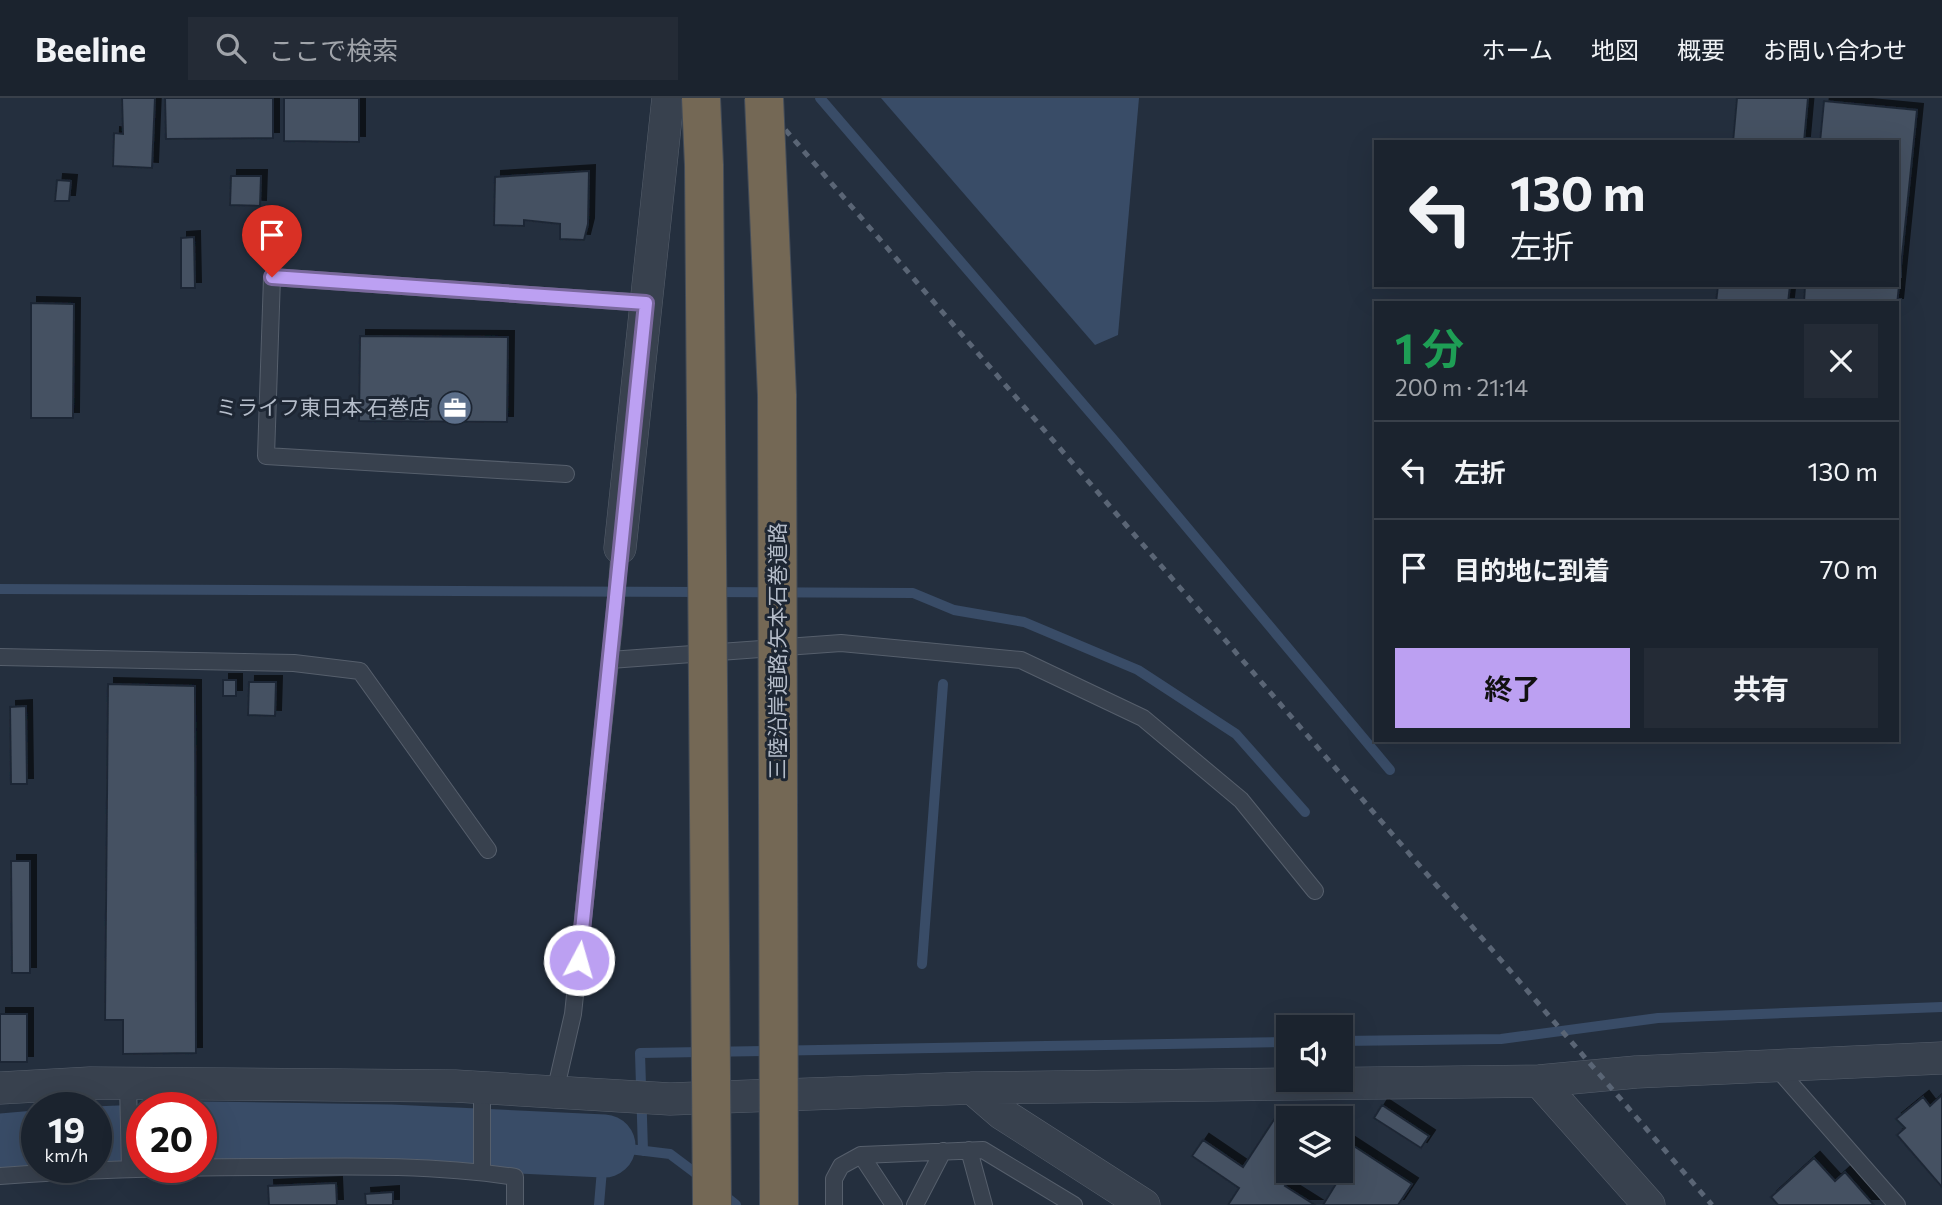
<!DOCTYPE html>
<html lang="ja">
<meta charset="utf-8">
<style>
body{margin:0;font-family:Commissioner,"Noto Sans JP",sans-serif;background:#242b36;color:#f1f3f6;height:100vh;display:flex;flex-direction:column;font-size:26px;white-space:nowrap}
*{box-sizing:border-box;margin:0}
p{font-size:23px;color:#a0a4aa}
.icon{flex:none;width:38px;height:38px;fill:none;stroke:currentColor;stroke-width:2;stroke-linecap:round;stroke-linejoin:round}
.map{position:relative;flex:1;overflow:hidden}
.drawer{position:absolute;left:1374px;top:203px;width:525px;height:441px;display:flex;flex-direction:column;background:#1b232e;border-radius:0px;box-shadow:0 7px 28px #0002,0 0 0 2px #39404a}
.drawer>*{flex:none}
.top-card{position:absolute;left:1374px;top:42px;width:525px;height:147px;border-radius:0px;box-shadow:0 7px 28px #0002,0 0 0 2px #39404a;background:#1b232e;color:#f1f3f6;overflow:hidden}
.tools{position:absolute;left:1276px;top:917px;display:grid;gap:14px}
.tools a{display:grid;place-items:center;width:77px;height:77px;border-radius:0px;background:#1b232e;box-shadow:0 7px 28px #0002,0 0 0 2px #39404a;font-size:35px}
.speed{position:absolute;left:21px;top:994px;display:flex;gap:14px;font-size:35px;font-weight:700;text-align:center}
.speed>*{display:grid;place-content:center;width:91px;height:91px;border-radius:50%;background:#1b232e;box-shadow:0 7px 28px #0002,0 0 0 2px #39404a;line-height:1}
.speed small{font-size:18px;font-weight:400}
.speed .limit{border:10px solid #d22;background:#fff;color:#111}
.pin{position:absolute;display:grid;place-items:center;width:60px;height:60px;color:#fff;margin:-72px -30px;border-radius:50% 50% 50% 0;rotate:-45deg;box-shadow:0 0 7px #0007}
.pin .icon{rotate:45deg}
.me{position:absolute;width:77px;margin:-38px;rotate:6deg;stroke-linejoin:round;filter:drop-shadow(0 0 5px #0008)}
.turn{display:flex;align-items:center;gap:24px;height:147px;padding:0 21px;font-size:32px}
.turn .icon{width:91px;height:91px;stroke-width:2.5}
.turn b{display:block;font-size:49px;line-height:60px}
.round{display:grid;place-items:center;flex:none;width:74px;height:74px;border-radius:0px;background:#242b36}
.summary{display:flex;align-items:center;justify-content:space-between;height:119px;padding:0 21px}
h1{font-size:42px;font-weight:700;line-height:52px;color:#1e9e55}
.action{display:flex;gap:14px;margin-top:auto;padding:14px 21px}
.action a{flex:1;height:80px;border-radius:0px;background:#bca0f2;color:#111;font-size:28px;font-weight:700;line-height:80px;text-align:center}
.action a+a{background:#242b36;color:#f1f3f6}
ul{padding:0;list-style:none}
li{display:flex;align-items:center;gap:21px;height:98px;padding:0 21px;border-top:2px solid #39404a}
li div{flex:1}
li b{display:block;font-size:26px}
li em{font-style:normal}
header{display:flex;align-items:center;gap:42px;box-sizing:border-box;height:98px;padding:0 35px;background:#1b232e;border-bottom:2px solid #39404a}
header strong{font-size:33px}
nav{display:flex;gap:38px;margin-inline-start:auto;font-size:24px}
.search{width:490px;height:63px;background:#242b36;display:flex;align-items:center;gap:18px;box-sizing:border-box;padding:0 24px;border-radius:0px;color:#a0a4aa;font-size:26px}
.map>svg:first-child{display:block}
.water{fill:#394c67}
.lines{fill:none;stroke-linecap:round;stroke-linejoin:round}
.stream{stroke:#394c67;stroke-width:10}
.river{stroke:#394c67;stroke-width:63}
.building{fill:#455162;stroke:#1f2835;stroke-width:2;filter:url(#shadow)}
.lane-casing{stroke:#565f6c;stroke-width:18}
.street-casing{stroke:#565f6c;stroke-width:33}
.lane{stroke:#38414e;stroke-width:16}
.street{stroke:#38414e;stroke-width:32}
.rail{stroke:#5a6575;stroke-width:5;stroke-dasharray:7 7;stroke-linecap:butt}
.highway-bridge-casing{stroke:#434c59;stroke-width:40;stroke-linecap:butt}
.highway-bridge{stroke:#746855;stroke-width:38}
.route-casing{stroke:#7a689d;stroke-width:18}
.route{stroke:#bca0f2;stroke-width:12}
.labels{text-anchor:middle;stroke-width:6;stroke-linejoin:round;paint-order:stroke}
.poi-label{font-size:21px;fill:#b4bcc9;stroke:#1d2633;text-anchor:end}
.street-label{font-size:21px;fill:#b4bcc9;stroke:#1d2633}
</style>
<header>
<strong>Beeline</strong>
<div class="search"><svg class="icon" aria-label="search" viewBox="0 0 24 24"><circle cx="10" cy="10" r="6"/><path d="M15 15l6 6"/></svg>ここで検索</div>
<nav><a>ホーム</a><a>地図</a><a>概要</a><a>お問い合わせ</a></nav>
</header>
<div class="map">
<svg width="1942" height="1107" viewBox="0 0 1942 1107">
<defs>
<filter id="shadow"><feDropShadow dx="6" dy="-6" stdDeviation="0" flood-color="#0009"/></filter>
</defs>
<rect width="100%" height="100%" fill="#242f3e"/>
<path class="water" d="M 881,0 L 1139,0 L 1118,237 L 1095,247 Z"/>
<g class="lines">
<path class="stream" d="M 820,0 L 1113,341 L 1390,672
M 0,491 L 913,495 L 954,512 L 1024,524 L 1138,572 L 1236,636 L 1305,714
M 922,866 L 943,586
M 1340,943 L 1501,941 L 1658,920 L 1942,909
M 643,1053 L 640,955 L 1288,944
M 720,1094 L 736,1107
M 599,1107 L 604,1048 L 670,1056 L 702,1080"/>
<path class="river" d="M 201,1035 L 390,1038 L 604,1048
M 96,1040 L 142,1038
M 0,1047 L 37,1044"/>
</g>
<path class="building" d="M 122,0 L 155,0 L 152,70 L 113,68 L 114,35 L 123,36 Z
M 165,0 L 273,0 L 273,40 L 166,41 Z
M 284,0 L 359,0 L 359,44 L 284,43 Z
M 1737,0 L 1808,0 L 1804,44 L 1733,44 Z
M 1824,3 L 1917,12 L 1897,207 L 1897,205 L 1804,205 L 1805,187 L 1897,187 L 1897,44 L 1820,44 Z
M 589,73 L 588,126 L 584,142 L 560,141 L 560,126 L 524,122 L 524,128 L 494,127 L 495,79 Z
M 231,78 L 261,78 L 260,108 L 230,107 Z
M 57,82 L 71,83 L 69,103 L 55,103 Z
M 194,139 L 195,190 L 181,190 L 181,140 Z
M 1718,187 L 1790,187 L 1788,205 L 1716,205 Z
M 31,205 L 74,206 L 73,320 L 31,320 Z
M 360,238 L 508,239 L 507,324 L 359,323 Z
M 223,582 L 236,582 L 236,598 L 223,598 Z
M 249,584 L 276,584 L 275,618 L 248,617 Z
M 108,586 L 195,588 L 196,955 L 123,956 L 123,922 L 105,922 Z
M 26,608 L 27,686 L 11,686 L 10,609 Z
M 11,763 L 30,763 L 30,875 L 12,875 Z
M 0,916 L 27,916 L 27,964 L 0,964 Z
M 1942,997 L 1942,1089 L 1897,1037 L 1905,1030 L 1896,1021 L 1923,999 L 1930,1008 Z
M 1382,1007 L 1429,1038 L 1421,1050 L 1374,1020 Z
M 1279,1014 L 1288,1020 L 1288,1073 L 1294,1073 L 1285,1088 L 1315,1107 L 1228,1107 L 1239,1090 L 1192,1058 L 1203,1042 L 1243,1069 Z
M 1340,1039 L 1412,1086 L 1398,1107 L 1323,1107 L 1342,1076 L 1337,1073 L 1340,1073 Z
M 1814,1060 L 1835,1083 L 1845,1074 L 1874,1107 L 1778,1107 L 1771,1099 Z
M 336,1085 L 337,1107 L 269,1107 L 268,1088 Z
M 393,1094 L 393,1107 L 366,1107 L 365,1096 Z"/>
<g class="lines">
<g class="lane-casing">
<path id="lane" d="M 566,376 L 266,358 L 272,179 L 646,205
M 0,559 L 294,565 L 360,573 L 488,752
M 610,562 L 841,545 L 1021,562 L 1143,620 L 1241,702 L 1315,793
M 1775,968 L 1897,1107
M 128,986 L 130,1070
M 555,994 L 573,916 L 614,525 L 620,450
M 969,1052 L 984,1107
M 861,1057 L 894,1107
M 482,1074 L 482,990
M 0,1078 C 94,1071 187,1069 281,1069 C 359,1068 438,1067 515,1079 L 515,1107
M 834,1107 L 834,1081 L 841,1068 L 861,1057 L 983,1052 L 1074,1107
M 915,1107 L 943,1053"/>
</g>
<g class="street-casing">
<path id="street" d="M 620,450 L 668,0
M 1539,983 L 1649,1107
M 0,990 L 90,985 L 455,988 L 670,1001 L 972,990 L 1539,983 L 1636,974 L 1942,960
M 972,990 L 1001,1015 L 1144,1107"/>
</g>
<use href="#lane" class="lane"/>
<use href="#street" class="street"/>
<path class="rail" d="M 758,0 L 1712,1107"/>
<g class="highway-bridge-casing">
<path id="highway-bridge" d="M 701,0 L 704,67 L 712,1107
M 764,0 L 777,297 L 779,1107"/>
</g>
<use href="#highway-bridge" class="highway-bridge"/>
</g>
<g class="lines">
<g class="route-casing">
<path id="route" d="M 272,179 L 646,205 L 579,862"/>
</g>
<use href="#route" class="route"/>
</g>
<defs>
<g id="office-disc" transform="scale(1.75)"><circle r="9.5" fill="#5c6f8a" stroke="#1d2633"/><path d="M-6-3h4V-5.5h4V-3h4V5H-6ZM-1-4.5V-3h2v-1.5ZM-6 0V1H6V0Z" fill="#fff"/></g>
</defs>
<g fill-rule="evenodd">
<use href="#office-disc" x="455" y="310"/>
</g>
<g class="labels">
<g class="poi-label">
<text x="430" y="317">ミライフ東日本 石巻店</text>
</g>
<g class="street-label">
<text transform="translate(778 553) rotate(-90)" y="7">三陸沿岸道路;矢本石巻道路</text>
</g>
</g>
</svg>
<div class="tools">
<a><svg class="icon" aria-label="sound" viewBox="0 0 24 24"><path d="M4 9h4l5-4v14l-5-4H4zM17 9q2 3 0 6"/></svg></a>
<a><svg class="icon" aria-label="layers" viewBox="0 0 24 24"><path d="M12 4l9 5-9 5-9-5zM3 14l9 5 9-5"/></svg></a>
</div>
<div class="speed"><div>19<small>km/h</small></div><div class="limit">20</div></div>
<div class="pin" style="left:272px;top:179px;background:#d93025"><svg class="icon" aria-label="arrive" viewBox="0 0 24 24"><path d="M6 21V4h12l-3 4 3 4H6"/></svg></div>
<svg class="me" style="left:579px;top:862px" viewBox="-20 -20 40 40"><circle r="17" fill="#bca0f2" stroke="#fff" stroke-width="3"/><path d="M0-11L8 9 0 5-8 9z" fill="#fff"/></svg>
<div class="top-card">
<div class="turn"><svg class="icon" aria-label="left" viewBox="0 0 24 24"><path d="M17 20v-9H6M10 6l-5 5 5 5"/></svg><div><b>130 m</b>左折</div></div>
</div>
<section class="drawer">
<div class="summary"><div><h1>1 分</h1><p>200 m · 21:14</p></div><a class="round"><svg class="icon" aria-label="close" viewBox="0 0 24 24"><path d="M6 6l12 12M18 6L6 18"/></svg></a></div>
<ul>
<li><svg class="icon" aria-label="left" viewBox="0 0 24 24"><path d="M17 20v-9H6M10 6l-5 5 5 5"/></svg><div><b>左折</b></div><em>130 m</em></li>
<li><svg class="icon" aria-label="arrive" viewBox="0 0 24 24"><path d="M6 21V4h12l-3 4 3 4H6"/></svg><div><b>目的地に到着</b></div><em>70 m</em></li>
</ul>
<div class="action"><a>終了</a><a>共有</a></div>
</section>
</div>
